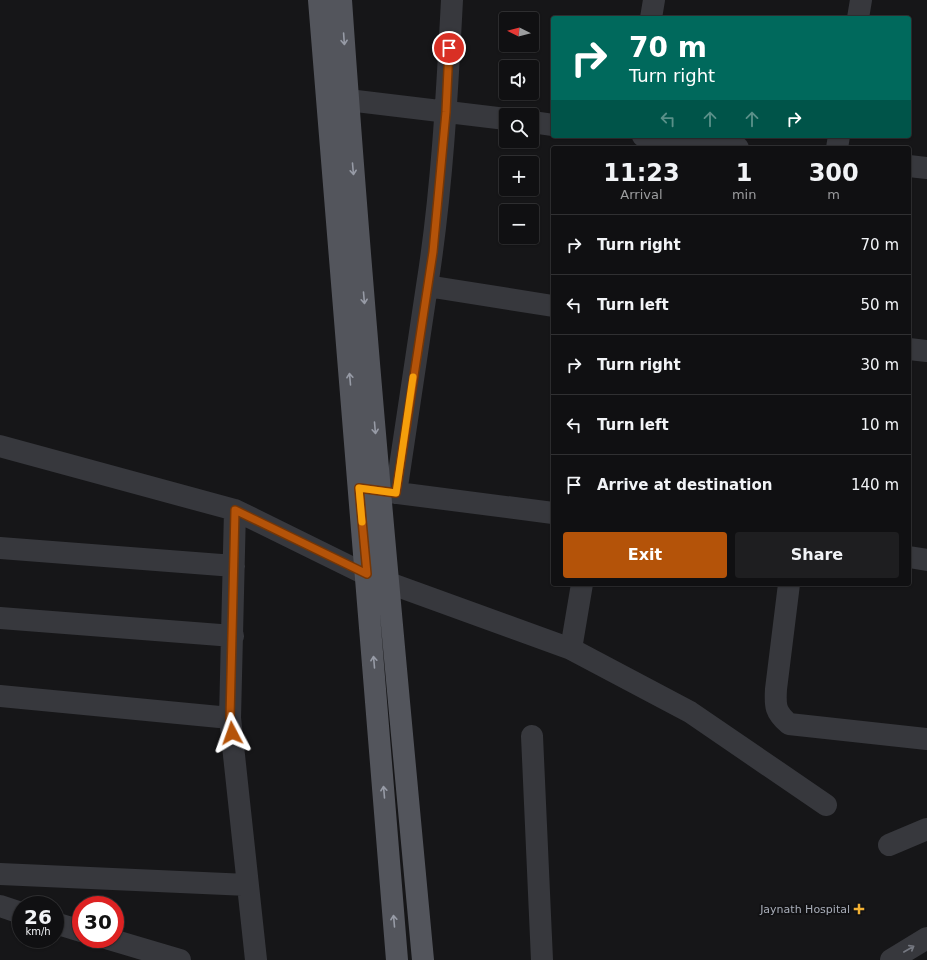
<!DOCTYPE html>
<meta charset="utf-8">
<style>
body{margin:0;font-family:"DejaVu Sans",sans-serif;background:#1e1e20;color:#f1f3f6;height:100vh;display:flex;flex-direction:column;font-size:15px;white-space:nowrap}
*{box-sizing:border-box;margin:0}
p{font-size:13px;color:#9c9d9f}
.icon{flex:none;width:22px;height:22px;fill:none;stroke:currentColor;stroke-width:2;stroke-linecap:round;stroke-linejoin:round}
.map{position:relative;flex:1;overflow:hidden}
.drawer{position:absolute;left:551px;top:146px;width:360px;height:440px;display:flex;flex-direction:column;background:#101012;border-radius:4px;box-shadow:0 1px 3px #0004,0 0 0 1px #303032}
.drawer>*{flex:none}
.top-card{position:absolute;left:551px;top:16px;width:360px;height:122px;border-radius:4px;box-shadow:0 1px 3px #0004,0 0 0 1px #303032;background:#00695c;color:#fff;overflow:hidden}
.needle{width:26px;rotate:276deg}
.fabs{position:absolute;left:499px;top:12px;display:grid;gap:8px}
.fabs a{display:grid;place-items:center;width:40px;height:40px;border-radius:4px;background:#101012;box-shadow:0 1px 3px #0004,0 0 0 1px #303032;font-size:20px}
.speed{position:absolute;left:12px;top:896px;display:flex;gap:8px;font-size:20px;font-weight:700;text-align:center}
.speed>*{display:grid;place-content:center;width:52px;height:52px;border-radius:50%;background:#101012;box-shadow:0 1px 3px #0004,0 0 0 1px #303032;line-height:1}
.speed small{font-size:10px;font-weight:400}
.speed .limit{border:6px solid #d22;background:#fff;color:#111}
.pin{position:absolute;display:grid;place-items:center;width:34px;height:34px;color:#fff;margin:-17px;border:2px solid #fff;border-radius:50%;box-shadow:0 1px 4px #0007}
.me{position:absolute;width:44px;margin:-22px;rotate:356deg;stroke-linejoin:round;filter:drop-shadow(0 0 3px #0008)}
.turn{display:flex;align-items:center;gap:14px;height:84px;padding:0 12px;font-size:18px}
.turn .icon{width:52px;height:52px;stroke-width:2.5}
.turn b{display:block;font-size:28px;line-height:34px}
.lanes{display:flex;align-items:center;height:38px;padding:0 12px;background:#0003;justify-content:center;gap:20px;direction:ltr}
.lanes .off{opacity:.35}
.eta{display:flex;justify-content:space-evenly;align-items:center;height:68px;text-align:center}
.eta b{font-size:24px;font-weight:700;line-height:28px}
.primary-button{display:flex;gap:8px;margin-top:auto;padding:8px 12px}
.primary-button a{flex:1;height:46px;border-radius:4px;background:#b45309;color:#fff;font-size:16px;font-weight:700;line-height:46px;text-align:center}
.primary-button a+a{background:#1e1e20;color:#f1f3f6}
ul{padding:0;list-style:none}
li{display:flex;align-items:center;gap:12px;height:60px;padding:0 12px;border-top:1px solid #303032}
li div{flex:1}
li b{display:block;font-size:15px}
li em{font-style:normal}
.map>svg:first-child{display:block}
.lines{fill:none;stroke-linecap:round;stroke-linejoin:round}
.minor{stroke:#37383d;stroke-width:22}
.major{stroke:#53555c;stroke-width:22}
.oneway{stroke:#979ba6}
.oneway2{stroke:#757881}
.route-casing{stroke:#753606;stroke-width:10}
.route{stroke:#b45309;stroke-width:7}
.slow{stroke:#f59e0b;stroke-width:7}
.poi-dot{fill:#f2b134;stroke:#111113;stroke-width:1.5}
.labels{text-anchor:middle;stroke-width:4;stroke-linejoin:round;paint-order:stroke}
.poi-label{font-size:11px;fill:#a8adb8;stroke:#111113;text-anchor:end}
</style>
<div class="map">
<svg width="927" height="960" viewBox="0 0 927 960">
<rect width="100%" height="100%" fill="#161618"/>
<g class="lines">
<path class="minor" d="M 651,18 L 654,0
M 858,18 L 861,0
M 348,100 L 506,119
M 532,122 L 553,125
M 643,136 L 738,148
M 837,148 L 839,136
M 909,166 L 927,168
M 427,286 C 442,191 447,95 452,0
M 909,349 L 927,351
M 0,446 L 235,510 L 367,575 L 571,649 L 690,712 L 826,805
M 382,491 L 553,513
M 396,493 L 427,286 L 553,306
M 235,510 L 230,718 L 256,960
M 0,548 L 234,566
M 909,557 L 927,560
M 789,584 L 776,689 C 775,706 775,712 789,724 L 927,739
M 0,618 L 233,636
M 571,649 L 582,584
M 0,696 L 230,718
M 532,736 L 542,960
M 889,845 L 927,829
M 0,874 L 248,885
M 0,906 L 21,913
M 55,923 L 81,931
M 109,939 L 180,960
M 891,960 L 927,938"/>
<path class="major" d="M 319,0 L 397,960
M 341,0 C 363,320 393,640 423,960"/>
</g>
<defs><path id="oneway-shaft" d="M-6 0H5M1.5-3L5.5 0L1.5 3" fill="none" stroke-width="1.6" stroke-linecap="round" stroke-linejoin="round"/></defs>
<g class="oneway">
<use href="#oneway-shaft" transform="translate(344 39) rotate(86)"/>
<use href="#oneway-shaft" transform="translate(353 169) rotate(85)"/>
<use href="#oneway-shaft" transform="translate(364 298) rotate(85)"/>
<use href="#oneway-shaft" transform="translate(350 379) rotate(-95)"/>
<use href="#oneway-shaft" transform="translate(375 428) rotate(85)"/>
<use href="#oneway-shaft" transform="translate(374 662) rotate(-95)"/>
<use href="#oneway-shaft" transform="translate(384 792) rotate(-95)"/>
<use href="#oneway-shaft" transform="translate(394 921) rotate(-95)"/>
</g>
<use class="oneway2" href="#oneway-shaft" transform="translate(909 949) rotate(-30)"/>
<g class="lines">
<g class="route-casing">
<path id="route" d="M 232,733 L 230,718 L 235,510 L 367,574 L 359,488 L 396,493 L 433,252 L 446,112 L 449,48"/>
</g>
<use href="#route" class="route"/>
<path class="slow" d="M 362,522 L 359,488 L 396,493 L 413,377"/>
</g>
<path class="poi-dot" d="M857 903h4v4h4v4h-4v4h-4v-4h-4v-4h4z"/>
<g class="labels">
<g class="poi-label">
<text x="850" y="913">Jaynath Hospital</text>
</g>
</g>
</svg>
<div class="fabs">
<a><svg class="needle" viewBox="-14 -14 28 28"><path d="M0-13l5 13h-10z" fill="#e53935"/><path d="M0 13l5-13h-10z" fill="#9c9d9f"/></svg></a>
<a><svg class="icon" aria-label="sound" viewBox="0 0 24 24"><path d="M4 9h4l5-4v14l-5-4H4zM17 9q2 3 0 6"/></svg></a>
<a><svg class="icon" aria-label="search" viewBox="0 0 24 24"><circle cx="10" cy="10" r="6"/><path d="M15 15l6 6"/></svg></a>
<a>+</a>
<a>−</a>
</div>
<div class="speed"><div>26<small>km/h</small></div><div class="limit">30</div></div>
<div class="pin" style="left:449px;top:48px;background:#d93025"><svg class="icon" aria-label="arrive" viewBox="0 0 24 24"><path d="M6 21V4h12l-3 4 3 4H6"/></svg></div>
<svg class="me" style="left:232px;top:733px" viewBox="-20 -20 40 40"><path d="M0-17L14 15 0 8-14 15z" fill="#b45309" stroke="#fff" stroke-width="4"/></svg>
<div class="top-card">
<div class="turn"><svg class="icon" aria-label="right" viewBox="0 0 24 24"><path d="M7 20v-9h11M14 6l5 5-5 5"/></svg><div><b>70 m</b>Turn right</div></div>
<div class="lanes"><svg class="icon off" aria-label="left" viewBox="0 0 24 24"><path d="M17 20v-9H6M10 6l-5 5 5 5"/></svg><svg class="icon off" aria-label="ahead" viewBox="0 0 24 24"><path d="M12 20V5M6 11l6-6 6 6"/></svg><svg class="icon off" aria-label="ahead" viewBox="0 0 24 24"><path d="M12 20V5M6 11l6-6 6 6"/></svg><svg class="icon" aria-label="right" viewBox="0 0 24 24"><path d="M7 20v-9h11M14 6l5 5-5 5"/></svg></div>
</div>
<section class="drawer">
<div class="eta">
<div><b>11:23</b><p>Arrival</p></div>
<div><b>1</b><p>min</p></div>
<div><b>300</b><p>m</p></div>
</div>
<ul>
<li><svg class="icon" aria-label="right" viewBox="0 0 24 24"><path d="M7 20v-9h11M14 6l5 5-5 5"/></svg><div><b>Turn right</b></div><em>70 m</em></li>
<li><svg class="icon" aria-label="left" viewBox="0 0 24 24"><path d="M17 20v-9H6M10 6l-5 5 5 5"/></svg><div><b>Turn left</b></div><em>50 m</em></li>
<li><svg class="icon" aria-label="right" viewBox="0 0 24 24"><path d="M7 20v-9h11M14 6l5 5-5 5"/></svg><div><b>Turn right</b></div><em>30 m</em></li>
<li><svg class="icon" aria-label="left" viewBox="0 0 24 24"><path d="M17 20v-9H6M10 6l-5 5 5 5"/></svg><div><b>Turn left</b></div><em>10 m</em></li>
<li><svg class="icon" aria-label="arrive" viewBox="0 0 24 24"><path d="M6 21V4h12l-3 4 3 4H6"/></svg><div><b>Arrive at destination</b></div><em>140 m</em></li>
</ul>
<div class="primary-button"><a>Exit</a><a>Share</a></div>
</section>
</div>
